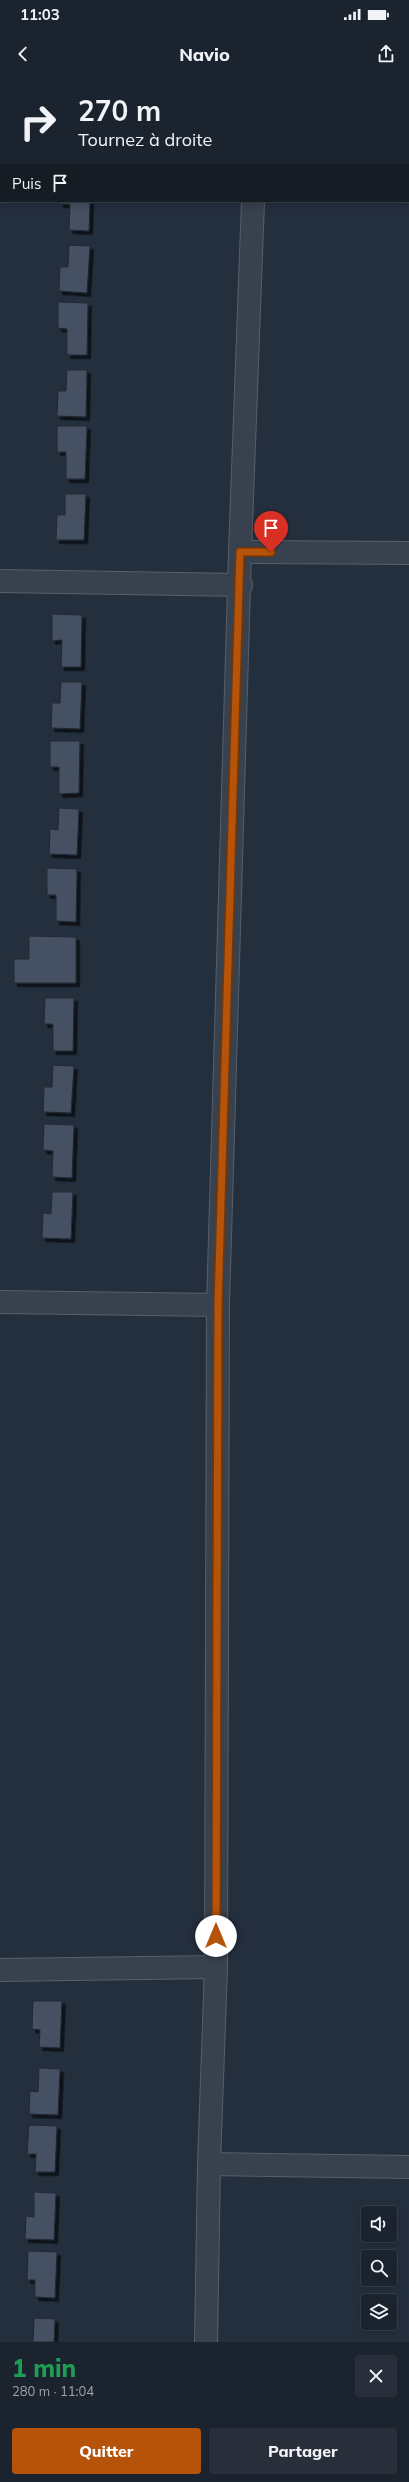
<!DOCTYPE html>
<html lang="fr">
<meta charset="utf-8">
<style>
body{margin:0;font-family:Mulish,sans-serif;background:#282f3a;color:#f1f3f6;height:100vh;display:flex;flex-direction:column;font-size:15px;white-space:nowrap}
*{box-sizing:border-box;margin:0}
p{font-size:13px;color:#a0a4aa}
.icon{flex:none;width:22px;height:22px;fill:none;stroke:currentColor;stroke-width:2;stroke-linecap:round;stroke-linejoin:round}
.map{position:relative;height:2262px;overflow:hidden}
.panel{display:flex;flex-direction:column;background:#1b232e;flex:1}
.panel>*{flex:none}
.hud{position:absolute;left:0px;top:0px;width:409px;height:122px;box-shadow:0 2px 10px #0003,0 0 0 1px #39404a;background:#1b232e;color:#f1f3f6;overflow:hidden}
.buttons{position:absolute;left:361px;top:2126px;display:grid;gap:8px}
.buttons a{display:grid;place-items:center;width:36px;height:36px;border-radius:4px;background:#1b232e;box-shadow:0 2px 10px #0003,0 0 0 1px #39404a;font-size:20px}
.pin{position:absolute;display:grid;place-items:center;width:34px;height:34px;color:#fff;margin:-41px -17px;border-radius:50% 50% 50% 0;rotate:-45deg;box-shadow:0 0 4px #0007}
.pin .icon{rotate:45deg}
.me{position:absolute;width:44px;margin:-22px;rotate:0deg;stroke-linejoin:round;filter:drop-shadow(0 0 3px #0008)}
.turn{display:flex;align-items:center;gap:14px;height:84px;padding:0 12px;font-size:18px}
.turn .icon{width:52px;height:52px;stroke-width:2.5}
.turn b{display:block;font-size:28px;line-height:34px}
.then{display:flex;align-items:center;height:38px;padding:0 12px;background:#0003;gap:8px;font-size:15px}
.round{display:grid;place-items:center;flex:none;width:42px;height:42px;border-radius:4px;background:#282f3a}
.overview{display:flex;align-items:center;justify-content:space-between;height:68px;padding:0 12px}
h1{font-size:24px;font-weight:800;line-height:30px;color:#1e9e55}
.action{display:flex;gap:8px;margin-top:auto;padding:8px 12px}
.action a{flex:1;height:46px;border-radius:4px;background:#b45309;color:#fff;font-size:16px;font-weight:800;line-height:46px;text-align:center}
.action a+a{background:#282f3a;color:#f1f3f6}
.status{display:flex;justify-content:space-between;align-items:center;height:28px;padding:0 20px;background:#1b232e;direction:ltr}
.status svg{height:11px;fill:currentColor}
header{display:flex;justify-content:space-between;align-items:center;height:52px;padding:0 12px;background:#1b232e;font-size:18px;font-weight:800}
.map>svg:first-child{display:block}
.building{fill:#455162;stroke:#1f2835;filter:url(#shadow)}
.lines{fill:none;stroke-linecap:round;stroke-linejoin:round}
.street-casing{stroke:#565f6c;stroke-width:24}
.street{stroke:#38414e;stroke-width:22}
.route-casing{stroke:#753606;stroke-width:10}
.route{stroke:#b45309;stroke-width:7}
</style>
<div class="status"><b>11:03</b><svg viewBox="0 0 49 12"><path d="M0 12V9h3v3zM5 12V6h3v6zM10 12V3h3v9zM15 12V0h3v12zM26 1h20v11H26zM47 4h2v5h-2z"/></svg></div>
<header><svg class="icon" aria-label="back" viewBox="0 0 24 24"><path d="M15 5l-7 7 7 7"/></svg>Navio<svg class="icon" aria-label="share" viewBox="0 0 24 24"><path d="M12 15V3M7 8l5-5 5 5M5 13v7h14v-7"/></svg></header>
<div class="map">
<svg width="409" height="2262" viewBox="0 0 409 2262">
<defs>
<filter id="shadow"><feDropShadow dx="3.5" dy="3.5" stdDeviation="0" flood-color="#0009"/></filter>
</defs>
<rect width="100%" height="100%" fill="#242f3e"/>
<path class="building" d="M 69,0 L 89,0 L 89,1 L 69,1 Z
M 60,121 L 90,121 L 89,151 L 69,150 L 70,124 L 60,124 Z
M 69,165 L 90,166 L 87,213 L 59,211 L 60,187 L 68,187 Z
M 58,222 L 88,223 L 87,275 L 67,275 L 67,249 L 58,248 Z
M 67,290 L 87,290 L 86,337 L 57,336 L 58,311 L 66,311 Z
M 57,346 L 87,346 L 85,399 L 66,399 L 66,372 L 57,372 Z
M 65,414 L 86,414 L 84,460 L 56,460 L 57,435 L 65,435 Z
M 52,534 L 82,535 L 81,587 L 61,587 L 62,560 L 52,561 Z
M 61,602 L 82,602 L 80,649 L 51,648 L 52,623 L 60,623 Z
M 50,661 L 80,661 L 79,713 L 59,714 L 59,687 L 50,687 Z
M 59,728 L 79,729 L 77,775 L 49,774 L 50,749 L 58,750 Z
M 47,788 L 77,789 L 76,842 L 56,841 L 56,815 L 47,815 Z
M 29,856 L 76,857 L 76,903 L 14,903 L 14,879 L 29,879 Z
M 45,918 L 74,918 L 73,971 L 53,971 L 53,944 L 44,944 Z
M 53,985 L 74,986 L 71,1033 L 43,1032 L 44,1007 L 52,1007 Z
M 44,1044 L 74,1045 L 72,1098 L 52,1097 L 53,1071 L 43,1070 Z
M 52,1112 L 73,1112 L 71,1159 L 42,1158 L 43,1133 L 51,1134 Z
M 33,1921 L 62,1921 L 60,1968 L 39,1967 L 40,1950 L 32,1949 Z
M 39,1988 L 60,1989 L 58,2035 L 29,2034 L 30,2011 L 38,2012 Z
M 29,2045 L 57,2046 L 55,2092 L 35,2092 L 36,2074 L 27,2074 Z
M 34,2112 L 56,2113 L 54,2160 L 25,2159 L 26,2136 L 34,2137 Z
M 28,2171 L 57,2172 L 55,2218 L 35,2217 L 35,2200 L 27,2200 Z
M 34,2238 L 55,2239 L 54,2262 L 33,2262 Z"/>
<g class="lines">
<g class="street-casing">
<path id="street" d="M 258,1 L 258,0
M 240,472 L 409,473
M 0,501 L 241,505
M 0,1222 L 218,1225
M 0,1890 L 216,1887
M 209,2084 L 409,2087
M 206,2262 L 209,2084 L 216,1887 L 218,1225 L 240,472 L 253,121"/>
</g>
<use href="#street" class="street"/>
</g>
<g class="lines">
<g class="route-casing">
<path id="route" d="M 216,1856 L 218,1225 L 240,472 L 271,472"/>
</g>
<use href="#route" class="route"/>
</g>
</svg>
<div class="buttons">
<a><svg class="icon" aria-label="sound" viewBox="0 0 24 24"><path d="M4 9h4l5-4v14l-5-4H4zM17 9q2 3 0 6"/></svg></a>
<a><svg class="icon" aria-label="search" viewBox="0 0 24 24"><circle cx="10" cy="10" r="6"/><path d="M15 15l6 6"/></svg></a>
<a><svg class="icon" aria-label="layers" viewBox="0 0 24 24"><path d="M12 4l9 5-9 5-9-5zM3 14l9 5 9-5"/></svg></a>
</div>
<div class="pin" style="left:271px;top:472px;background:#d93025"><svg class="icon" aria-label="arrive" viewBox="0 0 24 24"><path d="M6 21V4h12l-3 4 3 4H6"/></svg></div>
<svg class="me" style="left:216px;top:1856px" viewBox="-20 -20 40 40"><circle r="19" fill="#fff"/><path d="M0-13L10 11 0 6-10 11z" fill="#b45309"/></svg>
<div class="hud">
<div class="turn"><svg class="icon" aria-label="right" viewBox="0 0 24 24"><path d="M7 20v-9h11M14 6l5 5-5 5"/></svg><div><b>270 m</b>Tournez à droite</div></div>
<div class="then">Puis<svg class="icon" aria-label="arrive" viewBox="0 0 24 24"><path d="M6 21V4h12l-3 4 3 4H6"/></svg></div>
</div>
</div>
<section class="panel">
<div class="overview"><div><h1>1 min</h1><p>280 m · 11:04</p></div><a class="round"><svg class="icon" aria-label="close" viewBox="0 0 24 24"><path d="M6 6l12 12M18 6L6 18"/></svg></a></div>
<div class="action"><a>Quitter</a><a>Partager</a></div>
</section>
